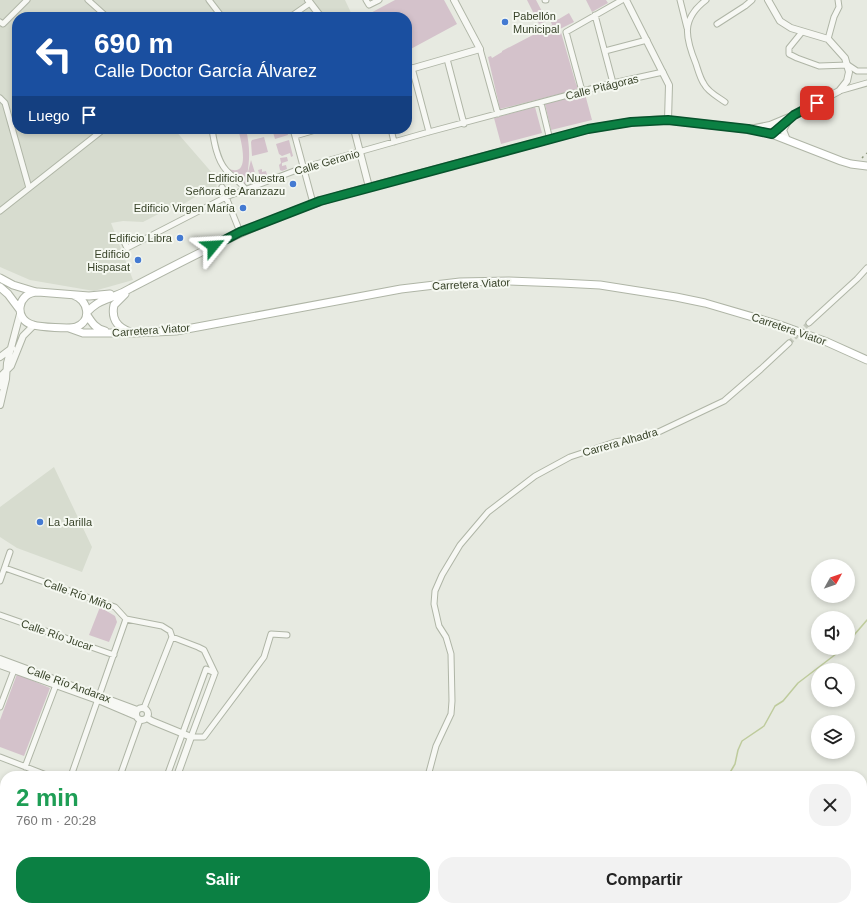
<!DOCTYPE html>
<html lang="es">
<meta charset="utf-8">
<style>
body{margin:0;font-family:Helvetica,sans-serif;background:#f2f2f2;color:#222;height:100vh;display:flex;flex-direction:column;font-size:15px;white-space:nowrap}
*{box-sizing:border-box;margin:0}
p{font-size:13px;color:#767676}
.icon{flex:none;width:22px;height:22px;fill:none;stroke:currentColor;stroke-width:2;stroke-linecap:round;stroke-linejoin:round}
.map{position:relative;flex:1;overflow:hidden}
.side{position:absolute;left:0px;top:771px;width:867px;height:140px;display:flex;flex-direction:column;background:#fff;border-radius:16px 16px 0 0;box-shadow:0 2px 6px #0003}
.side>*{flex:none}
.banner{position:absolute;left:12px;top:12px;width:400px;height:122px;border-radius:16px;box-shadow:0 2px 6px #0003;background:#1a4fa0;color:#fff;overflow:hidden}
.needle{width:26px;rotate:50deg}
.fabs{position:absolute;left:811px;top:559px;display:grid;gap:8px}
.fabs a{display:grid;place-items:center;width:44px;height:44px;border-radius:50%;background:#fff;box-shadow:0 2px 6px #0003;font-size:20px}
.pin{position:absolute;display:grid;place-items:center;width:34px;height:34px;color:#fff;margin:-17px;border-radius:8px;box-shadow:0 2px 6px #0006}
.me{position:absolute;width:44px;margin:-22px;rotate:63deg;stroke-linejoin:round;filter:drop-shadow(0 0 3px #0008)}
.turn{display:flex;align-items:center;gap:14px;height:84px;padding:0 16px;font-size:18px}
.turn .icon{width:52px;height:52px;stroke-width:2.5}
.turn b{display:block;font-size:28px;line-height:34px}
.then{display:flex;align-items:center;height:38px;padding:0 16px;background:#0003;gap:8px;font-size:15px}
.round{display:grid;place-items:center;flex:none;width:42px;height:42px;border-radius:16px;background:#f2f2f2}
.head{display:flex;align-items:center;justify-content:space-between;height:68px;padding:0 16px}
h1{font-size:24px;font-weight:800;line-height:30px;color:#1e9e55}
.action{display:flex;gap:8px;margin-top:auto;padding:8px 16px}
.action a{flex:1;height:46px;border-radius:16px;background:#0b8043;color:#fff;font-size:16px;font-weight:800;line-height:46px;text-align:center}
.action a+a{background:#f2f2f2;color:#222}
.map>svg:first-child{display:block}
.built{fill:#d7dccf}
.green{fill:#d4c2cb}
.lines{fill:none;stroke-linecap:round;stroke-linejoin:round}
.stream{stroke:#becb9c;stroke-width:1.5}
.minor-tunnel{stroke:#c4c9bc;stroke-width:5;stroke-dasharray:5 2.5;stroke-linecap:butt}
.minor-casing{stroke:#afb5a6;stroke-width:7}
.tertiary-casing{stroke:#afb5a6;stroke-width:8}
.secondary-casing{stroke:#afb5a6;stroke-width:9}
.minor{stroke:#f7f8f4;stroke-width:5}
.tertiary{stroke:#f7f8f4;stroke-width:6}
.secondary{stroke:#fff;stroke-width:7}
.rail{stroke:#8a947a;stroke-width:1.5;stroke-dasharray:2 4;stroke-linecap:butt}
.route-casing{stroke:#07532c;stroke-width:10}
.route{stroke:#0b8043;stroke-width:7}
.poi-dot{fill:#447ad2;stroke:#f5f8f1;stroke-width:1.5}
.labels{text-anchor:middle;stroke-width:4;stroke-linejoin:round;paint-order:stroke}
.poi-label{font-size:11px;fill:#384329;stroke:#f5f8f1;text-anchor:end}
.street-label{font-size:11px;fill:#384329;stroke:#f5f8f1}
</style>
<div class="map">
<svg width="867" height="911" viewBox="0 0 867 911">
<rect width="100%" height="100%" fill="#e7eae1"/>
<path class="built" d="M 0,0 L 345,0 L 353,17 L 17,17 L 17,129 L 174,129 L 220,182 L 216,183 L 217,188 L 202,193 L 180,206 L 173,208 L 172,207 L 143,222 L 123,221 L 111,223 L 133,280 L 94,291 L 30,280 L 0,267 Z
M 54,467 L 92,547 L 82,572 L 17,548 L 0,537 L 0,507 Z"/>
<path class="green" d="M 395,0 L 444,0 L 457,24 L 407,51 L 407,17 L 363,17 Z
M 527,0 L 536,0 L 547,21 L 539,24 Z
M 586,0 L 606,0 L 608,3 L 592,12 Z
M 569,13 L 574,22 L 560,29 L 576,84 L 579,89 L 500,109 L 488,57 L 491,56 L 492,58 L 502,52 L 502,51 L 552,25 L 551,22 L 559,19 Z
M 585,94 L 592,120 L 551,130 L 545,104 Z
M 535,107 L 542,133 L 501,144 L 494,118 Z
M 238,129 L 246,129 C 250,147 250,158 247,176 L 251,160 L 256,176 L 247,180 L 245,184 L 227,168 C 252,180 241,140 238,129 Z
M 272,129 L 286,129 L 288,135 L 275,139 Z
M 264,137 L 268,152 L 252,156 L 251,142 L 252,140 Z
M 289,140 L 293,156 L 291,157 L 290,153 L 282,156 L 279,154 L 276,144 Z
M 287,157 L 288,161 L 282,163 L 282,166 L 286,165 L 287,169 L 282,171 L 280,170 L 279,165 L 281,163 L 280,158 Z
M 262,169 L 262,172 L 266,171 L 267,175 L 266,178 L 261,180 L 258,170 Z
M 100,607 L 115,616 L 117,622 L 109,642 L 89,635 Z
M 17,674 L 50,688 L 24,756 L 0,747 L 0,720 Z
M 0,799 L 0,802 L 5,804 L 5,824 L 0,812 Z
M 91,906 L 130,906 L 128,911 L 89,911 Z"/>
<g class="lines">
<path class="stream" d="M 848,642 L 867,620
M 728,776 L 735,764 L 738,750 L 742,741 L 764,726 L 775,706 L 783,701 L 798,683 L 836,654 L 842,648
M 638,911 L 642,906"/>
<path class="minor-tunnel" d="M 789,343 L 809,323"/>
<g class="minor-casing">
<path id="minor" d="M 88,0 L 107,17
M 209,0 L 222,17
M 366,0 L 369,5 L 379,0
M 545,0 L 546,0
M 680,0 L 687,28
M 706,0 C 681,19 685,37 696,64 C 698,70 700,78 704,84 C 708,92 718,97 725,102
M 595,15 L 613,83
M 290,17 L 310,3
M 0,22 L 3,24 L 27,0
M 717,24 L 745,6 L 752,0
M 802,32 L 789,48 L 789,54 L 797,58 L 819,66 L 848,65 L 857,71 L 867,71
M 828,39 L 834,17 L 839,7 L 838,0
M 480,49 L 498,114
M 605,51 L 647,40
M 447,59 L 464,124
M 412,68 L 429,132
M 582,91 L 566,32 L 622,0
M 839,91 L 867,83
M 0,98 L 5,103 L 29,188
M 541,103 L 550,140
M 212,129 C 214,142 217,160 226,170 C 232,177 241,182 246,190
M 293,129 L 313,203
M 391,129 L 394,142
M 295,136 L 319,129
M 222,187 L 240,232
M 0,211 L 104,129
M 125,244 L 127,248 L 226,197 L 302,168 L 429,132 L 613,83 L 663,72
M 809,323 L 857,279 L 867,268
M 5,568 L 115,607 L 126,619 L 162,626 L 170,631 L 172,637 L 144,708
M 0,581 L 10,552
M 0,615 L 114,655
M 172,637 L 198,647 L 204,650 L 215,673
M 215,673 L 191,737 L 204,737 L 264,657 L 271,634 L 287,635
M 0,707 L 14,670
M 0,757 L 49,776
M 25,767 L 56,685
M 71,776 L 126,619
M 120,776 L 140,720
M 167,776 L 206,669 L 215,673
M 428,776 L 436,746 L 451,714 L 452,701 L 451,654 L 446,637 L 439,626 L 434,604 L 435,591 L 442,575 L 460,545 L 488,512 L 535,476 L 570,457 L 615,442 L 650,436 L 724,401 L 761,369 L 789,343
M 0,818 L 5,831
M 0,873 L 5,870
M 0,909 L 5,906
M 373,911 L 374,906"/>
</g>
<g class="tertiary-casing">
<path id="tertiary" d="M 308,0 L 321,17
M 626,0 L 669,85 L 668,120
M 407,70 L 480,49 L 454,0
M 354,129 L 369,187
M 750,129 L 770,125 L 794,115 L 839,91 L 847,81 L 849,72 L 845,58 L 828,39 L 791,28 L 780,21 L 768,0
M 772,135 L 788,120
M 787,140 L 783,130 L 788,121
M 0,357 L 12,348
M 0,386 L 2,375 L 11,366 L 23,336 L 34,325
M 0,405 L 6,379 L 7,363 L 20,314
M 0,659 L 137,710
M 0,665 L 103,702 L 136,716
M136 714a6 6 0 1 1 12 0a6 6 0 1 1-12 0Z
M 147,718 L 152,721 L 191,737 L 177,776
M 132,911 L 132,906"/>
</g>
<g class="secondary-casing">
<path id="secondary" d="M 0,278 L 13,285 L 36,292
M 0,287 L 8,294 L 20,310
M 125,294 L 114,305 C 111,319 117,327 130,332
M 73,295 C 88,299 93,321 76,327 C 70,329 40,327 33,325 C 13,320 17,292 38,292 L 89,296 L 110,294
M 87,312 C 98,301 101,302 114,296 C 120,294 126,291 131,288 C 200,252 269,216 344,194 L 588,129 L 631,122 L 658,120 L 668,120 L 748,129 L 769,133 L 841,161 L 851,164 L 867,166
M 87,315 C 92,323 96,329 105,331
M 69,328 L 83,333 L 134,333 L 176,331 L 401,289 L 460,282 L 509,281 L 561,283 L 600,285 L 676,297 L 705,303 L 780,325 L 827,342 L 867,360"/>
</g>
<use href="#minor" class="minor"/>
<use href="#tertiary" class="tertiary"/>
<use href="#secondary" class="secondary"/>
<path class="rail" d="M 862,158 L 867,153"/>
</g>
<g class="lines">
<g class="route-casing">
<path id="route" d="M 213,246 L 240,232 L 320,201 L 588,129 L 631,122 L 668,120 L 748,129 L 772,134 L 794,115 L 817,103"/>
</g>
<use href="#route" class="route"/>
</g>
<g class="poi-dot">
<circle cx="505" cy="22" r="4"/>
<circle cx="293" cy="184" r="4"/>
<circle cx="243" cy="208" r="4"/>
<circle cx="180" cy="238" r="4"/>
<circle cx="138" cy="260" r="4"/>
<circle cx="40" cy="522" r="4"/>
</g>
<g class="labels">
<g class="poi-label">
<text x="513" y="20" text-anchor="start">Pabellón<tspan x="513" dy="13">Municipal</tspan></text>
<text x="285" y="182">Edificio Nuestra<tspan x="285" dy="13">Señora de Aranzazu</tspan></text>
<text x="235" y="212">Edificio Virgen María</text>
<text x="172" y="242">Edificio Libra</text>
<text x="130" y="258">Edificio<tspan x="130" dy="13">Hispasat</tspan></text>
<text x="48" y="526" text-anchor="start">La Jarilla</text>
</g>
<g class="street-label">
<text transform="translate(602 87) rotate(-14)" y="4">Calle Pitágoras</text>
<text transform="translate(327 162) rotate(-16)" y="4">Calle Geranio</text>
<text transform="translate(471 284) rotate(-3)" y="4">Carretera Viator</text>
<text transform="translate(789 329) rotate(19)" y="4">Carretera Viator</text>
<text transform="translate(151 330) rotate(-4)" y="4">Carretera Viator</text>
<text transform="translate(620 442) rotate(-16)" y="4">Carrera Alhadra</text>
<text transform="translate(78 594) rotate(20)" y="4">Calle Río Miño</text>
<text transform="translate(57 635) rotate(19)" y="4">Calle Río Jucar</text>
<text transform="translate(69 684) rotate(20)" y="4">Calle Río Andarax</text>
</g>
</g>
</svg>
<div class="fabs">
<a><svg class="needle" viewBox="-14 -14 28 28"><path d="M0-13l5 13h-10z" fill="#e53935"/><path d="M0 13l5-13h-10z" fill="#767676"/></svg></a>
<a><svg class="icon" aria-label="sound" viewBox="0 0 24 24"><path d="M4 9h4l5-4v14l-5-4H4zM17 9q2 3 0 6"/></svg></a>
<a><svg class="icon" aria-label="search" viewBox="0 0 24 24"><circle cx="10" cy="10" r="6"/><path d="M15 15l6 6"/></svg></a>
<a><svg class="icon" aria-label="layers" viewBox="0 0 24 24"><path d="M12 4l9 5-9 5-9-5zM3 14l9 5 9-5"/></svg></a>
</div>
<div class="pin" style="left:817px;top:103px;background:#d93025"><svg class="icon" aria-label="arrive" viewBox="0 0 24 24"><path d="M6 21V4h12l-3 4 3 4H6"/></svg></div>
<svg class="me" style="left:213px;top:246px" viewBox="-20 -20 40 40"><path d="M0-17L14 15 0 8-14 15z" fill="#0b8043" stroke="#fff" stroke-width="4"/></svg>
<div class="banner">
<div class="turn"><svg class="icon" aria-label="left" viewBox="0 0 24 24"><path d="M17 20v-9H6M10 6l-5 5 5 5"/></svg><div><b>690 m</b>Calle Doctor García Álvarez</div></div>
<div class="then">Luego<svg class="icon" aria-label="arrive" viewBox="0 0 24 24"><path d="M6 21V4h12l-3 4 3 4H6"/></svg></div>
</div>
<section class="side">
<div class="head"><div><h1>2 min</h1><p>760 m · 20:28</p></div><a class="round"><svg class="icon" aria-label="close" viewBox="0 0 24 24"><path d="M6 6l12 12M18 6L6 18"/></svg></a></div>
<div class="action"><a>Salir</a><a>Compartir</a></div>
</section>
</div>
